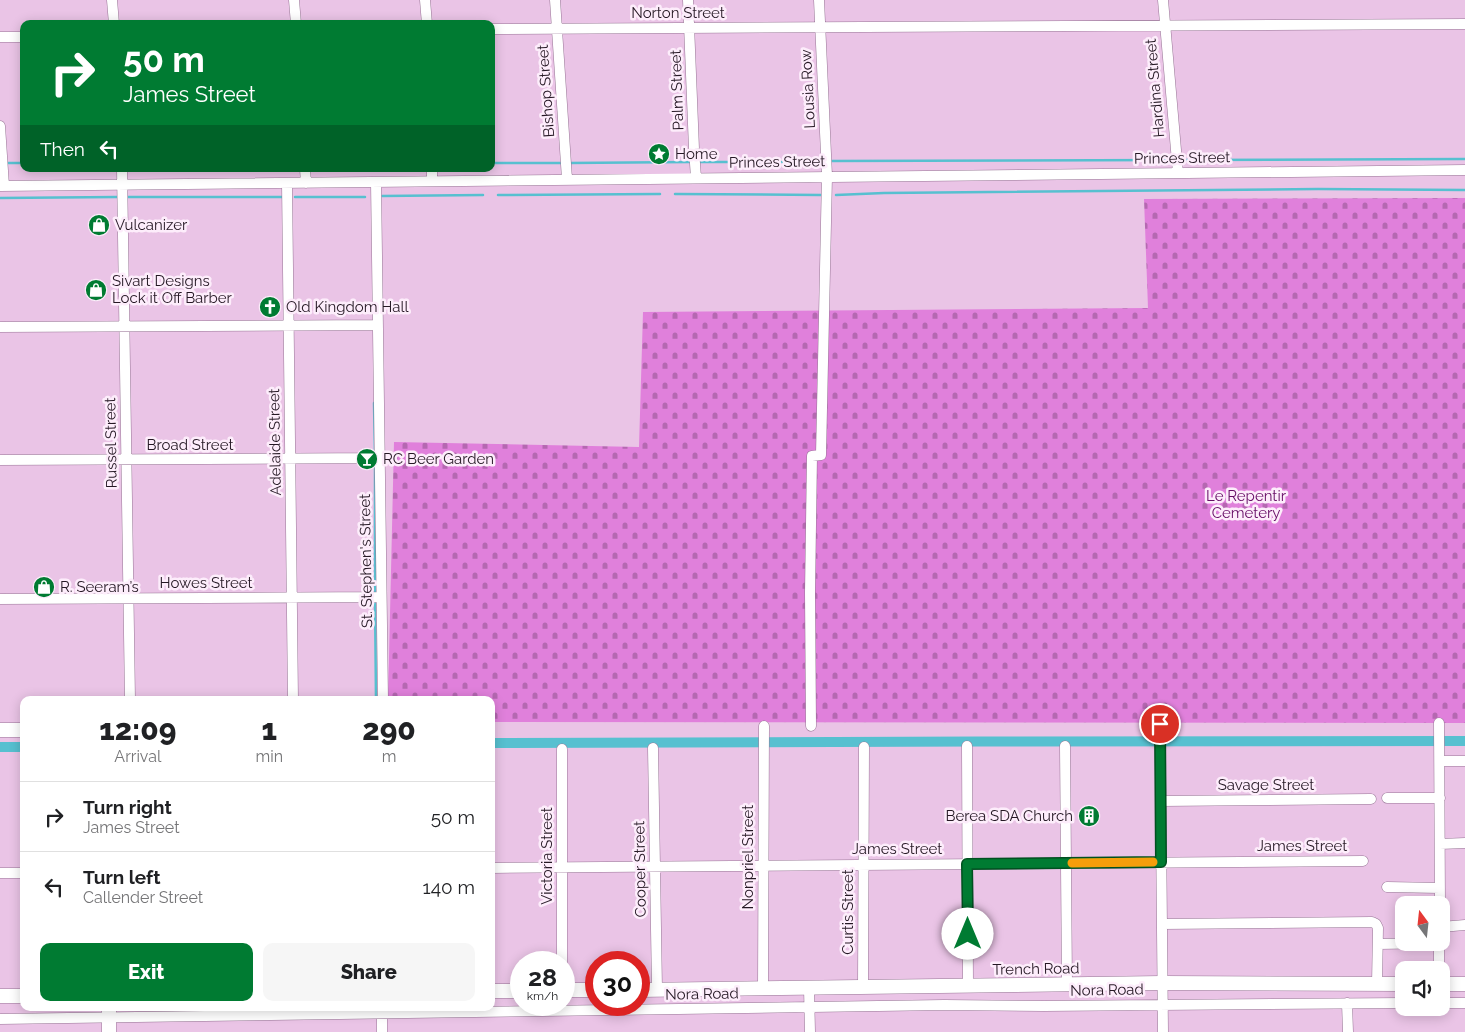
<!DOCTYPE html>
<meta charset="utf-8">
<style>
body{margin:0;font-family:Raleway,sans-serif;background:#f6f6f6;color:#202124;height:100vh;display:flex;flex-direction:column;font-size:19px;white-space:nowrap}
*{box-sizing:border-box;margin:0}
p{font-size:16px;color:#757577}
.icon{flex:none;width:28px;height:28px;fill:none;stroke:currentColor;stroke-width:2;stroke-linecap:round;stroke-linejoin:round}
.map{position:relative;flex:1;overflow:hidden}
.details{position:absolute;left:20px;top:696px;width:475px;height:315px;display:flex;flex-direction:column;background:#fff;border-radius:10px;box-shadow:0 2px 12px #0003}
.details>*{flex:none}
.hud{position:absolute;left:20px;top:20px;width:475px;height:152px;border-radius:10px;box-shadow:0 2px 12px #0003;background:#007b32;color:#fff;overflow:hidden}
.needle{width:32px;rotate:345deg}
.controls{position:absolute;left:1395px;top:896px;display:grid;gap:10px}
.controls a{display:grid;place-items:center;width:55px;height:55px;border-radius:10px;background:#fff;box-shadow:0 2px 12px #0003;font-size:25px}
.speed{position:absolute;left:510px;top:951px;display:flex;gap:10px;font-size:25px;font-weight:700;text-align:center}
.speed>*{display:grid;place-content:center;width:65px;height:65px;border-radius:50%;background:#fff;box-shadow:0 2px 12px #0003;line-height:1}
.speed small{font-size:12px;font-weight:400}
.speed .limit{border:8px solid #d22;background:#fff;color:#111}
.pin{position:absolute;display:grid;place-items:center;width:42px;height:42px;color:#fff;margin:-21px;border:2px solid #fff;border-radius:50%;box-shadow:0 1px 5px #0007}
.me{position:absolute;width:55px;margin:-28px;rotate:0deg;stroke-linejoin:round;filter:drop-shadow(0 0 4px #0008)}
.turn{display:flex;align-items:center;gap:18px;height:105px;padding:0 20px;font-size:22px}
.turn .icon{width:65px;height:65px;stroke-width:2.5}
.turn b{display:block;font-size:35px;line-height:42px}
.then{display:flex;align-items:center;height:48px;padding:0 20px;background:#0003;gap:10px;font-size:19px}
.eta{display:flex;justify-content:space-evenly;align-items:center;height:85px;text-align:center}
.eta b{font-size:30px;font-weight:800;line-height:35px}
.action{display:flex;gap:10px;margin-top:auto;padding:10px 20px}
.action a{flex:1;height:58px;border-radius:10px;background:#007b32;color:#fff;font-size:20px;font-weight:800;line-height:58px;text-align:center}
.action a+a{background:#f6f6f6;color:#202124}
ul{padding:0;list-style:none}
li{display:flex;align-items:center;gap:15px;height:70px;padding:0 20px;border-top:1px solid #e0e0e0}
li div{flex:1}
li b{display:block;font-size:19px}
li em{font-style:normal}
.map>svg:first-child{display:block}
.cemetery{fill:url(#cemetery-stones)}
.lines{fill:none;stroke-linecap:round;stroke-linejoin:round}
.stream{stroke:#57c0d0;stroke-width:2.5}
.canal{stroke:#57c0d0;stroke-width:10}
.street-casing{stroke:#977595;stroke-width:11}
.secondary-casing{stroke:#977595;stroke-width:15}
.street{stroke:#fff;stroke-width:10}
.secondary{stroke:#fff;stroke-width:14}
.route-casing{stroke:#005020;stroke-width:12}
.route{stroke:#007b32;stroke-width:9}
.slow{stroke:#f59e0b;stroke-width:9}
.labels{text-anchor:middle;stroke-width:5;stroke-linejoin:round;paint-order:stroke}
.street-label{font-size:15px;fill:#251824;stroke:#fdedfb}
.poi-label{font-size:15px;fill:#251824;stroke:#fdedfb;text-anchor:start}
.park-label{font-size:15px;fill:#660c65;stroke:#fdedfb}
</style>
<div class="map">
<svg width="1465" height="1032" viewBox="0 0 1465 1032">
<defs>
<pattern id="cemetery-stones" width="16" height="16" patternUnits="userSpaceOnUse" patternTransform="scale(1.25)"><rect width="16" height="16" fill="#e080db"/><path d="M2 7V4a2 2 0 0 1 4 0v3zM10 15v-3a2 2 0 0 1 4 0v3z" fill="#b568b1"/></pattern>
</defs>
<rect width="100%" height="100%" fill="#eac4e6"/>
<path class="cemetery" d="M 1465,198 L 1465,723 L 491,722 L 491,700 L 388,700 L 394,442 L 639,447 L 643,312 L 1148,308 L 1144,199 Z"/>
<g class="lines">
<path class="stream" d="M 1179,160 L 1465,159
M 829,161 L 1174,160
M 697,162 L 824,162
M 5,163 L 24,163
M 491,163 L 564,163
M 569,163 L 691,162
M 675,194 L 821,195
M 498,195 L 660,194
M 836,195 L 884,193 L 1318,189 L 1465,190
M 382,196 L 483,195
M 128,197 L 284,197
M 295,197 L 365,197
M 0,198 L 117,197
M 374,403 L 375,455
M 375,460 L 375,595
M 375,600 L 376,700"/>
<path class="canal" d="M 491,743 C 816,741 1140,742 1465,741
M 0,747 L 24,747"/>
<g class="street-casing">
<path id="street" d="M 112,0 L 114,24
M 294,0 L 296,24
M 425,0 L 427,24
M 555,0 L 567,179
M 688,0 L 694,149 L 696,178
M 1163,0 L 1178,173
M 491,29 L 1465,24
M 0,37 L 24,37
M 0,126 L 4,186
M 122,169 L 130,700
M 305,169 L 306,183
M 432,169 L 432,181
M 376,182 L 383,700
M 287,183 L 293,700
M 0,186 L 1465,170
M 0,327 L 378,325
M 0,460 L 380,458
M 0,599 L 381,597
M 1439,723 L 1440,905
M 1160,724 L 1163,1032
M 811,726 L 810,593 L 812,456 L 821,455 L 827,176 L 819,0
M 967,746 L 968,986
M 1065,746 L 1067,985
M 653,748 L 657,989
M 562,749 L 562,962
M 1440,761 L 1465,761
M 1387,798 L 1440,798
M 1161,801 L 1371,799
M 1440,844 L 1465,843
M 491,868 L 1363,861
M 0,873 L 24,873
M 1387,887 L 1440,888
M 1162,924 L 1372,922 L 1376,924 L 1378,928 L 1377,984
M 1441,927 L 1465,925
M 1378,944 L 1439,943
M 1439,970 L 1439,942
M 863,987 L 864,747
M 763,988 L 764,726
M 809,988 L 810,1032
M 1347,1003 L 1348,1032
M 1441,1003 L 1465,1003
M 0,1019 L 944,1005 L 1044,1006 L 1404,1003
M 382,1032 L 382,1008"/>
</g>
<g class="secondary-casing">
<path id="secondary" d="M 0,730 L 24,730
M 1441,984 L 1465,984
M 564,990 L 596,990
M 639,990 L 1162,983 L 1404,984
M 491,991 L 521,991
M 0,996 L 24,996
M 109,1032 L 109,1008"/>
</g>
<use href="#street" class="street"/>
<use href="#secondary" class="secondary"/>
</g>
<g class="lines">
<g class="route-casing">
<path id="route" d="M 968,934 L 967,864 L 1161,862 L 1160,724"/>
</g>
<use href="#route" class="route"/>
<path class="slow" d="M 1072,863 L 1153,862"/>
</g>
<defs>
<g id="sight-disc" transform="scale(1.125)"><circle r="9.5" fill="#007b32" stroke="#fdedfb"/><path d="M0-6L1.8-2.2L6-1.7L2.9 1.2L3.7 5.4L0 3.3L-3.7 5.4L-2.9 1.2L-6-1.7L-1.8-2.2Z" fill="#fff"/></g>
<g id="shop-disc" transform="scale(1.125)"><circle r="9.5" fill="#007b32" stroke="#fdedfb"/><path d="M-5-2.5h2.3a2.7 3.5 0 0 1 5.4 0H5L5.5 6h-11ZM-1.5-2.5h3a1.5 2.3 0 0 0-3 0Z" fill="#fff"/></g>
<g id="church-disc" transform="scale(1.125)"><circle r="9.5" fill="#007b32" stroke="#fdedfb"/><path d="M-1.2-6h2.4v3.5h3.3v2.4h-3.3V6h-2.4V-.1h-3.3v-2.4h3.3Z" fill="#fff"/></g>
<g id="bar-disc" transform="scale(1.125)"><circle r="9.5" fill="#007b32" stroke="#fdedfb"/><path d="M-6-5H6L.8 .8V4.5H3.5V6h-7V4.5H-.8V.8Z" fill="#fff"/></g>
<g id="building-disc" transform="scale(1.125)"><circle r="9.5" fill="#007b32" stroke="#fdedfb"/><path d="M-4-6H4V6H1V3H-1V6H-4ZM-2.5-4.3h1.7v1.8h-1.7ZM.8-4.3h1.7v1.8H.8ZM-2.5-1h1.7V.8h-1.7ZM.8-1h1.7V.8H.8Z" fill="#fff"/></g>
</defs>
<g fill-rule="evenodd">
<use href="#sight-disc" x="659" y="154"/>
<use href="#shop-disc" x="99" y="225"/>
<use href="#shop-disc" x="96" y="290"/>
<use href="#church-disc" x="270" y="307"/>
<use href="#bar-disc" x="367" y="459"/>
<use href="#shop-disc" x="44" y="587"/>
<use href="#building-disc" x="1089" y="816"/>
</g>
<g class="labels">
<g class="street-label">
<text x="678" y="18">Norton Street</text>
<text transform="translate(1155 88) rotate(-95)" y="5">Hardina Street</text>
<text transform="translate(808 89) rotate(-93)" y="5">Lousia Row</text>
<text transform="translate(677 90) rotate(-92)" y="5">Palm Street</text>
<text transform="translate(546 91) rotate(-94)" y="5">Bishop Street</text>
<text transform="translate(1182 158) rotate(-1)" y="5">Princes Street</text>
<text transform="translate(777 162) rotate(-1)" y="5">Princes Street</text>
<text transform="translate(275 442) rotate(-91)" y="5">Adelaide Street</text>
<text transform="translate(111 443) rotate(-91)" y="5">Russel Street</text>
<text x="190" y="450">Broad Street</text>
<text transform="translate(366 561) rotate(-91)" y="5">St. Stephen's Street</text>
<text x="206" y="588">Howes Street</text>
<text x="1266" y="790">Savage Street</text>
<text x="1302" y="851">James Street</text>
<text x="897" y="854">James Street</text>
<text transform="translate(547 856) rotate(-90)" y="5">Victoria Street</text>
<text transform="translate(748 857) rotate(-90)" y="5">Nonpriel Street</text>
<text transform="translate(640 869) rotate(-91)" y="5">Cooper Street</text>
<text transform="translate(848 912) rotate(-90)" y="5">Curtis Street</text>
<text transform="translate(1036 969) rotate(-1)" y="5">Trench Road</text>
<text transform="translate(1107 990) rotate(-1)" y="5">Nora Road</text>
<text transform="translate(702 994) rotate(-1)" y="5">Nora Road</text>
</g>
<g class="poi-label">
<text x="675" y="159">Home</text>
<text x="115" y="230">Vulcanizer</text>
<text x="112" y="286">Sivart Designs<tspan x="112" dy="17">Lock it Off Barber</tspan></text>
<text x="286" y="312">Old Kingdom Hall</text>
<text x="383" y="464">RC Beer Garden</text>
<text x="60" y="592">R. Seeram’s</text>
<text x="1073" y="821" text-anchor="end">Berea SDA Church</text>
</g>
<g class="park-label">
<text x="1246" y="501">Le Repentir<tspan x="1246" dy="17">Cemetery</tspan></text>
</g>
</g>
</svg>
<div class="controls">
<a><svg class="needle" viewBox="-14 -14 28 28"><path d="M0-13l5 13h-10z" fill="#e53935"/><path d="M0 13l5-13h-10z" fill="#757577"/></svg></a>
<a><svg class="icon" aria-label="sound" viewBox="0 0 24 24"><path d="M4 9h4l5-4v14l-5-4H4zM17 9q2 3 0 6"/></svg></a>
</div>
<div class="speed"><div>28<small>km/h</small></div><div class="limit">30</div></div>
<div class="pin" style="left:1160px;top:724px;background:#d93025"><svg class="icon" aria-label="arrive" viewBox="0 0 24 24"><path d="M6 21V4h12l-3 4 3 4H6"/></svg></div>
<svg class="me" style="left:968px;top:934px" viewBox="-20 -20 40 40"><circle r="19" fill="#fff"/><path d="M0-13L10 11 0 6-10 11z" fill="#007b32"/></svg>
<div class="hud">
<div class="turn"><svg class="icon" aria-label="right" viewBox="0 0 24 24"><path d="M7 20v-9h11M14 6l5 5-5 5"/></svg><div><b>50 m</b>James Street</div></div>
<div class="then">Then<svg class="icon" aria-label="left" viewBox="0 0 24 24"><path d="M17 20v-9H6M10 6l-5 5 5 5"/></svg></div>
</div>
<section class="details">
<div class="eta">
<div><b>12:09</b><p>Arrival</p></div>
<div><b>1</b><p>min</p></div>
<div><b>290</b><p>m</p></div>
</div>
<ul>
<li><svg class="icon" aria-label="right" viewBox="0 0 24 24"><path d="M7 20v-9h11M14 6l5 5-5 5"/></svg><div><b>Turn right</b><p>James Street</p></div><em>50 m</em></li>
<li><svg class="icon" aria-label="left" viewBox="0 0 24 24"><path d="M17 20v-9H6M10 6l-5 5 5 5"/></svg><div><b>Turn left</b><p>Callender Street</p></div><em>140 m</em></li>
</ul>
<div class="action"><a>Exit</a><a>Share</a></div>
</section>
</div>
